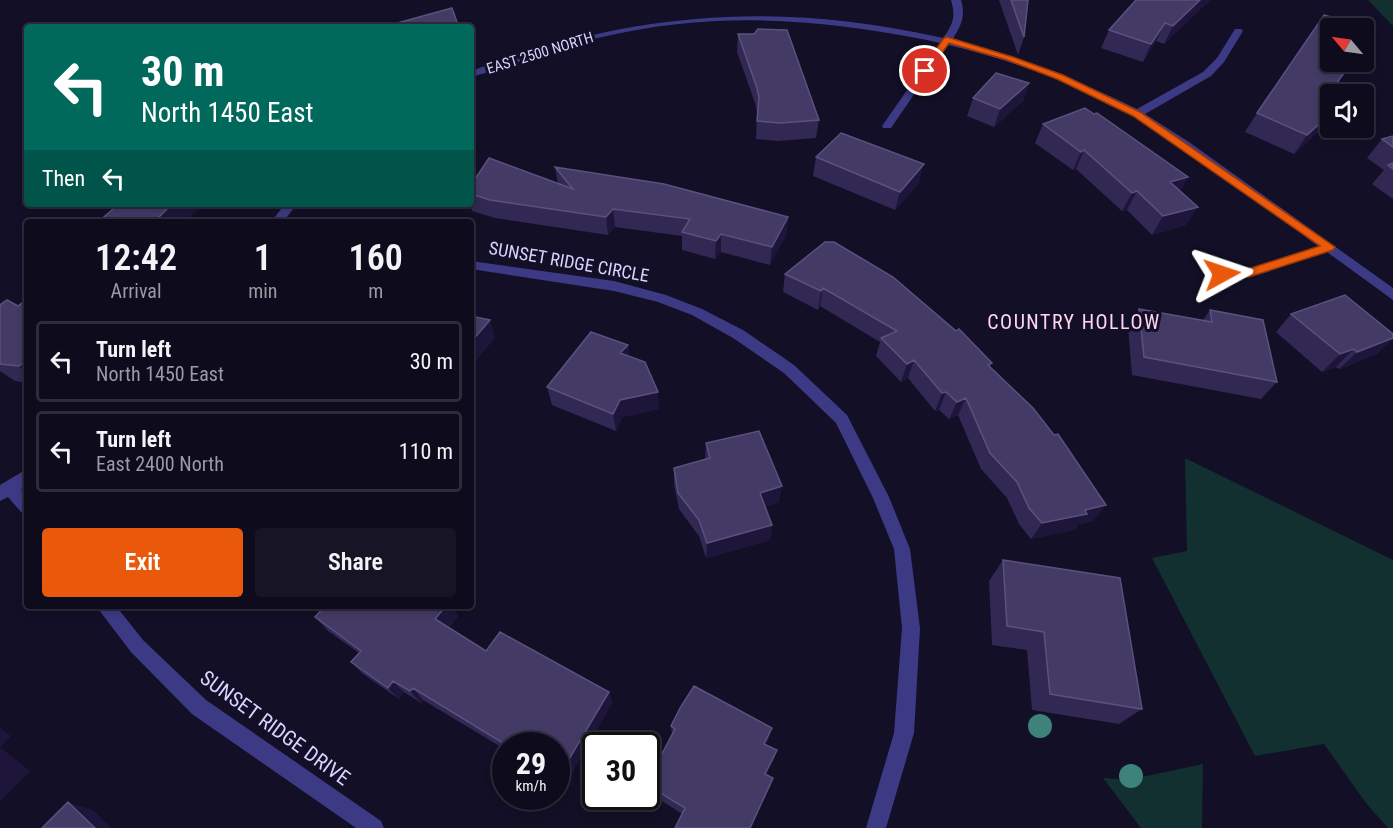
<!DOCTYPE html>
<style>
body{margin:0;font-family:"Roboto Condensed",sans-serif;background:#171425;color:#f1f3f6;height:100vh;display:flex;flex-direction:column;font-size:22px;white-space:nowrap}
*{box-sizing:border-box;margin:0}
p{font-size:20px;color:#9b9ba3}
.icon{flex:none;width:33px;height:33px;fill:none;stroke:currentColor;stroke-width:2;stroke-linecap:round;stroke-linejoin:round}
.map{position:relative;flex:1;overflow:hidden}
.sheet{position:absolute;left:24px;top:219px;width:450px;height:390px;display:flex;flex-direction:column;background:#0e0b1c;border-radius:6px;box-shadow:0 3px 9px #0003,0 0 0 2px #2e2b3b}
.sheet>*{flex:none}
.hud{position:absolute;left:24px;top:24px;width:450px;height:183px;border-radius:6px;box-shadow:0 3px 9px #0003,0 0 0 2px #2e2b3b;background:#00695c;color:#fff;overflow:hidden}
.needle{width:39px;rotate:299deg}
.buttons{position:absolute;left:1320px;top:18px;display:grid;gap:12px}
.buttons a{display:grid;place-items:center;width:54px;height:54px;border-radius:6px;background:#0e0b1c;box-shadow:0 3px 9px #0003,0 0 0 2px #2e2b3b;font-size:30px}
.speed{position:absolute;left:492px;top:732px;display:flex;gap:12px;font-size:30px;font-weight:700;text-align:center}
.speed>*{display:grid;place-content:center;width:78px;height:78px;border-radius:50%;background:#0e0b1c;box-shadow:0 3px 9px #0003,0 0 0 2px #2e2b3b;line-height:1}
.speed small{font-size:15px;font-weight:400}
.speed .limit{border:3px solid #111;border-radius:9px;background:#fff;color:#111}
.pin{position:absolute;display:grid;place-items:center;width:51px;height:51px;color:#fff;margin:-26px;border:3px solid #fff;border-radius:50%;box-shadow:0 2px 6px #0007}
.me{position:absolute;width:66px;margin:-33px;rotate:85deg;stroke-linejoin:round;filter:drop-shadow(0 0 4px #0008)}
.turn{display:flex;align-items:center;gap:21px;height:126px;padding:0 18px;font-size:27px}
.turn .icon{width:78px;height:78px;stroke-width:2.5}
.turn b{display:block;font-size:42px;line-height:51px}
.then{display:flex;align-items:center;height:57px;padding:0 18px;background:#0003;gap:12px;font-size:22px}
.eta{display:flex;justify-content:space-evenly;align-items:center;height:102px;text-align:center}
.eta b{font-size:36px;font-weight:600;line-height:42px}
.action{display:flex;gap:12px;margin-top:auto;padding:12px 18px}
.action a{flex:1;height:69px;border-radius:6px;background:#ea580c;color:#fff;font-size:24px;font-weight:600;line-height:69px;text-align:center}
.action a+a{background:#171425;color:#f1f3f6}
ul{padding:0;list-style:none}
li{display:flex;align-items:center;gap:18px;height:81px;margin:0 12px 9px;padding:0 6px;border:3px solid #2e2b3b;border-radius:6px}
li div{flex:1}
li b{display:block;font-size:22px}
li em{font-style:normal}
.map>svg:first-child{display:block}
.green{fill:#12302f}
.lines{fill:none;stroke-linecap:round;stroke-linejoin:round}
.minor{fill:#3d3a85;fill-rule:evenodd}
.tree{fill:#3d827b}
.wall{fill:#312854}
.shaded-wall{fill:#1d163a}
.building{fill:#433a66;stroke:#5a527e;stroke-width:1.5}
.route{fill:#ea580c;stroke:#983908;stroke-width:1.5}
.labels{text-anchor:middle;stroke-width:6;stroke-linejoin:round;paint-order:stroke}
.far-street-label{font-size:15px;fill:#d9d4ff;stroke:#130f26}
.street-label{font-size:18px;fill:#d9d4ff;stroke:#130f26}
.neighbourhood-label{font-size:20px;letter-spacing:1.5px;fill:#ffd6f0;stroke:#130f26}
.near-street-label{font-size:21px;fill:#d9d4ff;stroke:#130f26}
</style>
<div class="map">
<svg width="1393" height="828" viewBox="0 0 1393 828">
<rect width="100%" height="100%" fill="#130f26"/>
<path class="green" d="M 1368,0 L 1393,0 L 1393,26 Z
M 1185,458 L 1393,560 L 1393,828 L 1388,828 L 1366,803 L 1324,744 L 1255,756 L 1152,558 L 1187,551 Z
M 1203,764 L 1202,828 L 1141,828 L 1103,778 L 1128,780 Z"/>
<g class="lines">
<path class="minor" d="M 951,0 L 961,0 C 966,16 961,26 952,40 C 1016,56 1077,80 1137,109 L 1203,72 L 1217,58 L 1235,29 L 1241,29 L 1243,31 L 1224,62 L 1211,76 L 1145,114 L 1189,142 L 1393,288 L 1393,300 L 1327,252 L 1249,277 L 1217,277 L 1216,274 L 1217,271 L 1248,269 L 1318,246 C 1262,205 1202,157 1143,122 C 1084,86 1015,61 948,45 L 891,128 L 883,128 L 882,126 L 940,43 L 927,40 C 815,18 714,11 602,37 C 557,47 515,65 471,77 L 471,71 C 633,12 775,0 943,38 C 953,25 956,16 951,0 Z
M 285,204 L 297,204 L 283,222 L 271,222 Z
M 471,261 L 614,281 L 666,295 L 702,309 L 743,330 L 794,365 L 847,415 L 889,497 L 910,549 L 920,628 L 914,733 L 886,828 L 866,828 L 894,733 L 902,628 L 894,549 L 873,498 L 836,423 L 784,373 L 733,338 L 692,315 L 658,302 L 614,291 L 471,269 Z
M 27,469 L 27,485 L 21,489 L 27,496 L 27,514 L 21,512 L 8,497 L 0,501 L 0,485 Z
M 96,606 L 116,606 L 143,640 L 206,700 L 381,821 L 384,828 L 356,828 L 192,714 L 131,652 Z"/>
</g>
<g class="tree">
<circle cx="1040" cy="726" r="12"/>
<circle cx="1131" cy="776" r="12"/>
</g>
<path class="wall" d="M 999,0 L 1028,0 L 1024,37 L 1018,55 Z
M 1136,0 L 1210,0 L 1164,44 L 1156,41 L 1143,62 L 1101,48 L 1109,30 Z
M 738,34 L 754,34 L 819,120 L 816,138 L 778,141 L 756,139 L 757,114 L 756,106 L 737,52 Z
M 1029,83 L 1023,101 L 994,127 L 967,116 L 973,98 Z
M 1320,107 L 1330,111 L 1330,115 L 1319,131 L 1294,154 L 1245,132 L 1257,113 Z
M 1043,124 L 1188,177 L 1180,191 L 1186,225 L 1152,235 L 1127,210 L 1122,211 L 1076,169 L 1073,170 L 1035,143 Z
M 1393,136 L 1393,199 L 1372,184 L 1384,170 L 1367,158 L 1382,139 Z
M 816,157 L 919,183 L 895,210 L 813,176 Z
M 555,167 L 788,217 L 786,235 L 770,265 L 721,252 L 715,259 L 682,250 L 682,236 L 615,227 L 608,235 L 495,218 L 472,211 L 470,204 L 471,204 L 471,185 L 558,184 Z
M 825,242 L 992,363 L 990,367 L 1093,521 L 1079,524 L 1074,530 L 1031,539 L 1019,524 L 1007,498 L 981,469 L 958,415 L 949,419 L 939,410 L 935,411 L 908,378 L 901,382 L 876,356 L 880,342 L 820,306 L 818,310 L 783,292 L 785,274 Z
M 27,299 L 27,383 L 15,381 L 0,371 L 0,305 L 18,306 Z
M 1139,309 L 1203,320 L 1210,310 L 1277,382 L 1261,399 L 1132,375 L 1128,327 Z
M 1291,314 L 1393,334 L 1393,339 L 1377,354 L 1339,369 L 1336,367 L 1322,372 L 1276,332 Z
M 628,345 L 629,356 L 659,409 L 622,417 L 616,431 L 552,405 L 547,387 Z
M 706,443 L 779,502 L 765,507 L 772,525 L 770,540 L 706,558 L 699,536 L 679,509 L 674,485 L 674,468 L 705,460 Z
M 1003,560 L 1142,709 L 1119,724 L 1032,710 L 1027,650 L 992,645 L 989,581 Z
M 322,606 L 451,606 L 458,616 L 449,627 L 486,651 L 609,692 L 612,703 L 558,797 L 556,796 L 556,746 L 506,746 L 506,765 L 496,755 L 501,747 L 423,700 L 421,703 L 404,692 L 399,699 L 363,674 L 351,662 L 359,653 L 328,631 L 315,617 L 324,607 Z
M 671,726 L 772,728 L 766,745 L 777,750 L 774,760 L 766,774 L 773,778 L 770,786 L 751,828 L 675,828 L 682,814 L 648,792 L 646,784 L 672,735 Z"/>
<path class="shaded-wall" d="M 1200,0 L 1210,0 L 1164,44 L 1173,26 Z
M 457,22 L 459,27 L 446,27 Z
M 1165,23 L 1156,41 L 1143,62 L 1151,44 Z
M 1029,83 L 1023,101 L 994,127 L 1000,109 Z
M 1330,114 L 1319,131 L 1294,154 L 1307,135 Z
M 1084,150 L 1076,169 L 1073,170 L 1081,152 Z
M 924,164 L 919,183 L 895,210 L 900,192 Z
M 1188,177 L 1177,196 L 1170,182 Z
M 1137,191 L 1127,210 L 1122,211 L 1132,193 Z
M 172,204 L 203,204 L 185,222 L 154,222 Z
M 1198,207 L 1186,225 L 1152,235 L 1163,216 Z
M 613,209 L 615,227 L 608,235 L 606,217 Z
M 788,217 L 786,235 L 770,265 L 772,247 Z
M 721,234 L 721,252 L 715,259 L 716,241 Z
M 823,288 L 820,306 L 818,310 L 821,291 Z
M 490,320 L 495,338 L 476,361 L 471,376 L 471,342 Z
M 1393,338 L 1393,339 L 1377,354 L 1339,369 L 1357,352 Z
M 628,345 L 630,363 L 620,353 Z
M 1354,349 L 1336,367 L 1322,372 L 1340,354 Z
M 27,360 L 27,374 L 19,366 Z
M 914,360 L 908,378 L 901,382 L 907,364 Z
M 658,392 L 659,409 L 622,417 L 616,431 L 613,414 L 620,400 Z
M 946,392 L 939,410 L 935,411 L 942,393 Z
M 966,398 L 958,415 L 949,419 L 957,402 Z
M 782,486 L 779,502 L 758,509 L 760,493 Z
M 1106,505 L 1093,521 L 1079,524 L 1074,530 L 1031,539 L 1042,523 L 1085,510 Z
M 772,525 L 770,540 L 706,558 L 707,543 Z
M 446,606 L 451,606 L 458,616 L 444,632 L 435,619 Z
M 393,681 L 404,692 L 399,699 L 388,688 Z
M 413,688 L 423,700 L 421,703 L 410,691 Z
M 609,692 L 612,703 L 558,797 L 556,794 L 556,781 Z
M 0,728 L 11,736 L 0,747 Z
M 772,728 L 769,739 L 762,754 L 764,744 Z
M 0,747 L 30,771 L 0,801 Z
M 777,750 L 774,760 L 762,783 L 765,774 Z
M 773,778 L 770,786 L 751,828 L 750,828 Z
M 68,802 L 93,810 L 112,828 L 95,828 Z"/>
<path class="building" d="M 1011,0 L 1028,0 L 1024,37 Z
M 1136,0 L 1200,0 L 1173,26 L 1165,23 L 1151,44 L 1109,30 Z
M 452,8 L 457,22 L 446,27 L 383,27 Z
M 1324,15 L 1368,28 L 1364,36 L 1364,28 L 1330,28 L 1330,62 L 1350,62 L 1346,70 L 1320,107 L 1330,111 L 1330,114 L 1307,135 L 1257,113 Z
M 758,29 L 787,30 L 819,120 L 780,123 L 757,121 L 759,97 L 757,88 L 738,34 L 754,34 Z
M 996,73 L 1029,83 L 1000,109 L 973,98 Z
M 1085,108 L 1094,114 L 1097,113 L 1188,177 L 1170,182 L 1198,207 L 1163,216 L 1137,191 L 1132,193 L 1084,150 L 1081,152 L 1043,124 Z
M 841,133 L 924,164 L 900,192 L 816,157 Z
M 1393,136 L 1393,147 L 1382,139 Z
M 489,158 L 573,189 L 555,167 L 664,184 L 788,217 L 772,247 L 721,234 L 716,241 L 682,232 L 690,219 L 613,209 L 606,217 L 490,200 L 471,194 L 471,185 Z
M 1393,163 L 1393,169 L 1388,165 Z
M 119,204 L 172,204 L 154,222 L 98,222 Z
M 825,242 L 834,242 L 893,277 L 956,331 L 959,329 L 992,363 L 988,365 L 1033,408 L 1054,435 L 1058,434 L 1106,505 L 1085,510 L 1087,514 L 1042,523 L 1029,508 L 1017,482 L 990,453 L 966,398 L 957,402 L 946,392 L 942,393 L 914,360 L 907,364 L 881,338 L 897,331 L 823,288 L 821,291 L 785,274 Z
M 1345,295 L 1393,334 L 1393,338 L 1357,352 L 1354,349 L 1340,354 L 1291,314 Z
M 27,299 L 27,360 L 19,366 L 0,364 L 0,305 L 7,300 L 18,306 Z
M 1139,309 L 1212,322 L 1210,310 L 1263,320 L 1277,382 L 1144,357 Z
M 471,316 L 490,320 L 471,342 Z
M 591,332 L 628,345 L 620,353 L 645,362 L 658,392 L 620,400 L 613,414 L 547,387 Z
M 759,431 L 782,486 L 760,493 L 772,525 L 707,543 L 699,520 L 678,493 L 674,468 L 710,458 L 706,443 Z
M 1003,560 L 1120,578 L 1142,709 L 1050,694 L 1044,632 L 1007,626 Z
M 325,606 L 446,606 L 435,619 L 486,651 L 500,632 L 609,692 L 556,781 L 556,746 L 506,746 L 506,760 L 496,755 L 503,743 L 413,688 L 410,691 L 393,681 L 388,688 L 351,662 L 361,651 L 315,617 Z
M 694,686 L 772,728 L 764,744 L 777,750 L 765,774 L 773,778 L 750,828 L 675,828 L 685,808 L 646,784 L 675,729 L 671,726 L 680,708 Z
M 68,802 L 95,828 L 42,828 Z"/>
<path class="route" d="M 947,37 L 1013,57 L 1063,75 L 1140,112 L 1335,247 L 1333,250 L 1249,277 L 1218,277 L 1218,272 L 1248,269 L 1320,246 L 1133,116 L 1057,79 L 1007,60 L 949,43 L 928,73 L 922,73 L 922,69 L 944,38 Z"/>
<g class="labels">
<g class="far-street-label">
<text transform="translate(540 53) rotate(-17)" y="5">EAST 2500 NORTH</text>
</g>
<g class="street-label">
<text transform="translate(569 262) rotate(10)" y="6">SUNSET RIDGE CIRCLE</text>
</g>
<g class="neighbourhood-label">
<text x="1074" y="329">COUNTRY HOLLOW</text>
</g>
<g class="near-street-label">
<text transform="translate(275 728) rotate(36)" y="7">SUNSET RIDGE DRIVE</text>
</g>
</g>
</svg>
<div class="buttons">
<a><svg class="needle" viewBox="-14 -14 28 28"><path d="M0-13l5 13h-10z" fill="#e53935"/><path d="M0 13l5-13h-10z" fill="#9b9ba3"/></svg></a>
<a><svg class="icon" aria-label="sound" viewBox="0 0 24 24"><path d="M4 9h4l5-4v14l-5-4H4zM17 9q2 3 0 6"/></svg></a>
</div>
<div class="speed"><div>29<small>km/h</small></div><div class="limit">30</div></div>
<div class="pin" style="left:925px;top:71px;background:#d93025"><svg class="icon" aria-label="arrive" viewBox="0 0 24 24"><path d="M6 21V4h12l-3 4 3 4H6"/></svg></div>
<svg class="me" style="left:1222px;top:274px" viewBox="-20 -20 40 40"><path d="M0-17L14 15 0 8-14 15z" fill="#ea580c" stroke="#fff" stroke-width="4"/></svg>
<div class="hud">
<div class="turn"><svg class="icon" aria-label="left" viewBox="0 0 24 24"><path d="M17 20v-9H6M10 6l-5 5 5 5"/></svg><div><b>30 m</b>North 1450 East</div></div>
<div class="then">Then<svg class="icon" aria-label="left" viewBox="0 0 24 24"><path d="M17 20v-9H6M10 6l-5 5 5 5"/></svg></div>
</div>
<section class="sheet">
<div class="eta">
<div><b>12:42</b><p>Arrival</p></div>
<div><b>1</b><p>min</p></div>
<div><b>160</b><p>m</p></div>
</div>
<ul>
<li><svg class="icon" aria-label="left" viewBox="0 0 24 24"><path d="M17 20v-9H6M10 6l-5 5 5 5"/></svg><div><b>Turn left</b><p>North 1450 East</p></div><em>30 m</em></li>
<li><svg class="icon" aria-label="left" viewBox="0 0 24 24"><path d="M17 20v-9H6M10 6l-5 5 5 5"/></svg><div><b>Turn left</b><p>East 2400 North</p></div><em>110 m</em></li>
</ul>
<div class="action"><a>Exit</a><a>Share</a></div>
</section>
</div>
